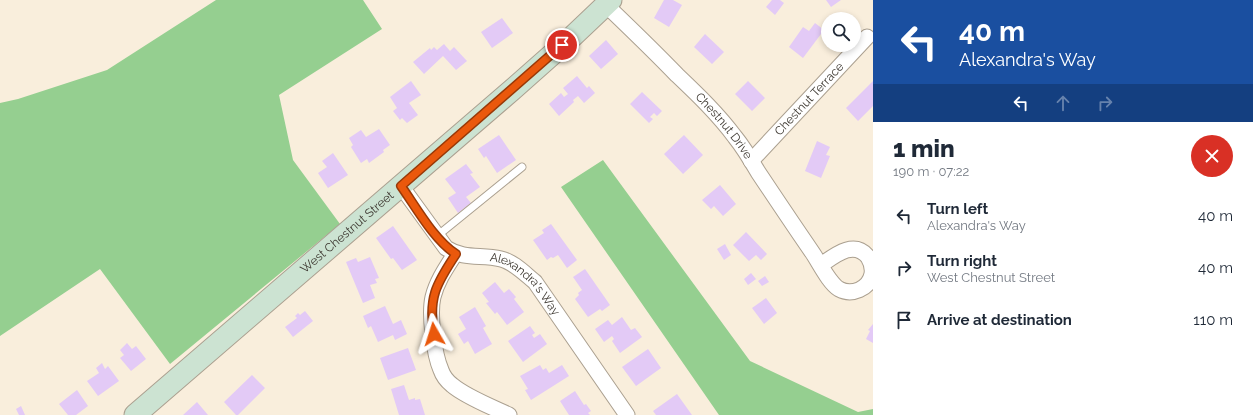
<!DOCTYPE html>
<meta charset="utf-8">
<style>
body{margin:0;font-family:Raleway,sans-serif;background:#f6f6f7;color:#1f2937;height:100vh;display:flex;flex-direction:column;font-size:15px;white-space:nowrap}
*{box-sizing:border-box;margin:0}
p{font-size:13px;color:#747a83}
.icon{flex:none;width:22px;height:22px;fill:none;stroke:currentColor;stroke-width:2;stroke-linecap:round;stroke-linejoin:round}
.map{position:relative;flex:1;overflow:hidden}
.panel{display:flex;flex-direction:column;background:#fff;width:380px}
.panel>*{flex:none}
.top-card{background:#1a4fa0;color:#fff;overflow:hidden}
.buttons{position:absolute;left:821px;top:12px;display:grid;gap:8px}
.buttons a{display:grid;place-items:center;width:40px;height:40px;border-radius:50%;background:#fff;box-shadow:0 2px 6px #0003;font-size:20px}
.pin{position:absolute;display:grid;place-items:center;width:34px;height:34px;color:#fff;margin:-17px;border:2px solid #fff;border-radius:50%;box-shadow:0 1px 4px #0007}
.me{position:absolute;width:44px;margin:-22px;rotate:354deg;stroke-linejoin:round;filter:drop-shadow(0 0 3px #0008)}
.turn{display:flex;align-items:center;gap:14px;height:84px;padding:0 20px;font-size:18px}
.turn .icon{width:52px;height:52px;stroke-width:2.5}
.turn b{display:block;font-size:28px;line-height:34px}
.lanes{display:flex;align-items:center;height:38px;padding:0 20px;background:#0003;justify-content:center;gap:20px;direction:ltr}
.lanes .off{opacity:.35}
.round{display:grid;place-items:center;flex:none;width:42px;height:42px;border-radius:21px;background:#f6f6f7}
.headline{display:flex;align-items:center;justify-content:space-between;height:68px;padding:0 20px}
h1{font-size:24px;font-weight:800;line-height:30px}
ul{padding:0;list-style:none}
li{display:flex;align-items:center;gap:12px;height:52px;padding:0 20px}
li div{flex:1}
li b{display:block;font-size:15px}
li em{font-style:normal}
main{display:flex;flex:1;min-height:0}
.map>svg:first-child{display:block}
.green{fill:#95cf90}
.building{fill:#e3caf6}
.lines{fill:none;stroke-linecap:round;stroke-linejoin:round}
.lane-casing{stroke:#aba090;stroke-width:9}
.street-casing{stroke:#aba090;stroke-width:17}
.secondary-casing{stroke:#aba090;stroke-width:23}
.lane{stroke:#fff;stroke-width:7}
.street{stroke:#fff;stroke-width:15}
.secondary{stroke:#cce3d2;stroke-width:21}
.route-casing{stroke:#983908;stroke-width:10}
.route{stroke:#ea580c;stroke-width:7}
.labels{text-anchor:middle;stroke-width:3;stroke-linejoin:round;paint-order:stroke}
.street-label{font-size:12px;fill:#3d3831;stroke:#fff}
</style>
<main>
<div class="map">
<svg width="873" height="415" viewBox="0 0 873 415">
<rect width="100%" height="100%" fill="#f9eedc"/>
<path class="green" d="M 216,0 L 363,0 L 382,29 L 279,95 L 293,160 L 340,224 L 170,364 L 100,269 L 0,336 L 0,103 L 18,99 L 107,70 Z
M 603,160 L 750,361 L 858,412 L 873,409 L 873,415 L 719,415 L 561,187 Z"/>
<path class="building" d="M 664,0 L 673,0 L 682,5 L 669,27 L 654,18 Z
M 772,0 L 780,0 L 784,3 L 775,15 L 766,7 Z
M 826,0 L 841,0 L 831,7 Z
M 502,18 L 513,33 L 492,48 L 481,32 Z
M 815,23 L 824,30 L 803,58 L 789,47 L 803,27 L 809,31 Z
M 705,34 L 724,52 L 712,64 L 694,47 Z
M 606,40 L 618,54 L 601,69 L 589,56 Z
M 444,44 L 450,51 L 454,47 L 467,61 L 456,70 L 443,56 L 424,74 L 413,62 L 430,48 L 431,50 L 434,47 L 437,50 Z
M 577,76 L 587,88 L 589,86 L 595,93 L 584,103 L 578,96 L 573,100 L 574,102 L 559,116 L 549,104 L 561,93 L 564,97 L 568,94 L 563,88 Z
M 411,81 L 421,95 L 409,103 L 418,115 L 407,123 L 402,118 L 400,120 L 393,111 L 397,108 L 390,97 Z
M 748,81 L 765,98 L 752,111 L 735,94 Z
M 873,81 L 873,106 L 858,121 L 846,108 Z
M 642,92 L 662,111 L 657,116 L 654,113 L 650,117 L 653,119 L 649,123 L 630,104 Z
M 379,129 L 390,145 L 383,150 L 384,152 L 369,163 L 367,159 L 361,163 L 351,147 L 353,145 L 349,138 L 361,130 L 366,137 Z
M 499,135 L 516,160 L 497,173 L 486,156 L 484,158 L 478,149 Z
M 684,135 L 703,155 L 683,174 L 664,154 Z
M 817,141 L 830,147 L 826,155 L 830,156 L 821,178 L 805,171 Z
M 333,153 L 348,175 L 328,188 L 318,173 L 327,167 L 322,161 Z
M 466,164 L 473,173 L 470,174 L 480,187 L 466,197 L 471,203 L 458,213 L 448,198 L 456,193 L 445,179 Z
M 720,185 L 736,204 L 723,216 L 714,206 L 711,209 L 702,200 Z
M 551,224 L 577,260 L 567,268 L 558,255 L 553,258 L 551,257 L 547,260 L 533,240 L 544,233 L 542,230 Z
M 393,226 L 417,260 L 402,270 L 393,258 L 391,259 L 376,238 Z
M 746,232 L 767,254 L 761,260 L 756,255 L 749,261 L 733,245 Z
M 725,244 L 731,255 L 724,260 L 717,249 Z
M 370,257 L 379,278 L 375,279 L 377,283 L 370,285 L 375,298 L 363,303 L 346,262 L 356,258 L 358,262 Z
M 585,269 L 610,305 L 602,311 L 600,309 L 588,317 L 575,299 L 579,295 L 578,293 L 582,290 L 573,277 Z
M 751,273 L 756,279 L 748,285 L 744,279 Z
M 765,276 L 769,282 L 762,286 L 758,281 Z
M 495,282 L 504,293 L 509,289 L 516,297 L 514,299 L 524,312 L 507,325 L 497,312 L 495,314 L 486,303 L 489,302 L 482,293 Z
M 766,298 L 777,313 L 764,324 L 752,308 Z
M 385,306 L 393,324 L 401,320 L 407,334 L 395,340 L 393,335 L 378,342 L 371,326 L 368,328 L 363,316 Z
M 475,307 L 486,326 L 483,328 L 492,344 L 475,354 L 468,341 L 464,344 L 458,334 L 466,329 L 459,317 Z
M 305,311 L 313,321 L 293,337 L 285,327 L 297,318 L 295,316 L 298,313 L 300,315 Z
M 622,317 L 631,330 L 635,328 L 642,337 L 620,353 L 612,341 L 614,339 L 612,336 L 604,342 L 595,329 L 608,320 L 612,325 Z
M 873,324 L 873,343 L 866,339 L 870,331 L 868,330 Z
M 530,326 L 535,333 L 532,335 L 534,338 L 540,334 L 547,344 L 523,362 L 508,341 Z
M 127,343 L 132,349 L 136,346 L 146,359 L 131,371 L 120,358 L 124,355 L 120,350 Z
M 408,348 L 416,370 L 388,380 L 380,358 Z
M 648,349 L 661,368 L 636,386 L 622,367 Z
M 102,363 L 105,369 L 108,366 L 119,381 L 98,396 L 87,381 L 99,373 L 96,368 Z
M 540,365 L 543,370 L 546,368 L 549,373 L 562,365 L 569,376 L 531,400 L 525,390 L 528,389 L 520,376 Z
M 252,375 L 265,388 L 238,415 L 236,415 L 224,402 Z
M 404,385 L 409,400 L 415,398 L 415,400 L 420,399 L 425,415 L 399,415 L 391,389 Z
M 77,390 L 88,406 L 76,415 L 68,415 L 59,404 Z
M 575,391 L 584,405 L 586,404 L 591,411 L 588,413 L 590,415 L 569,415 L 560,401 Z
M 677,394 L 692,415 L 656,415 L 653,411 Z
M 197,402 L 208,415 L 183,415 Z
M 21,406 L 25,415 L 19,415 L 16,409 Z"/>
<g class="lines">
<g class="lane-casing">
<path id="lane" d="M 437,236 L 522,167"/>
</g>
<g class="street-casing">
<g id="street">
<path id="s1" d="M 606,5 C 630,28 654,51 677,75 C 698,95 718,114 735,137 C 744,148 751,160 758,172 C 776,199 794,226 812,252 C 819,262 829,283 839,289 C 852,296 869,289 872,274 C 873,268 871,262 868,257 C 854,239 834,256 821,265"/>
<path id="s2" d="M 751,161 L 867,37"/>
<path id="s3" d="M 401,186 L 446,248 C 465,260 481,254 501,259 C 514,262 525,274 535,282 L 627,415"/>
<path d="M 455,254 C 446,268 437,281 433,297 C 429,314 434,354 441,370 C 443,376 447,381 452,385 C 466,397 492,407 509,415"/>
</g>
</g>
<g class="secondary-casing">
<g id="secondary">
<path id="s4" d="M 135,415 L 512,90 L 573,36 L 611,0"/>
</g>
</g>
<use href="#lane" class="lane"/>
<use href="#street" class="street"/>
<use href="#secondary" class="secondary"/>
</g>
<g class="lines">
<g class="route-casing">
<path id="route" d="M 434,334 C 428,298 436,284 456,254 C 434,240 416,207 401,186 L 562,45"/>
</g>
<use href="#route" class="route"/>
</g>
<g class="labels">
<g class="street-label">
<text dy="4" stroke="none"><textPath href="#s2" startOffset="85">Chestnut Terrace</textPath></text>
<text dy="4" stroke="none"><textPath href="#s1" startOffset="169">Chestnut Drive</textPath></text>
<text dy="4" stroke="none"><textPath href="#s4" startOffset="280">West Chestnut Street</textPath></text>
<text dy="4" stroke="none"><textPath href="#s3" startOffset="168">Alexandra's Way</textPath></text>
</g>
</g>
</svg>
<div class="buttons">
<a><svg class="icon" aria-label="search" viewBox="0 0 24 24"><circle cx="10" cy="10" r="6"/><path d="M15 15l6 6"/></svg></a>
</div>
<div class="pin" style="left:562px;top:45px;background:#d93025"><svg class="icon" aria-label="arrive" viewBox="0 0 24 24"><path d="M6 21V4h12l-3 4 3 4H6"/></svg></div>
<svg class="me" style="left:434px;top:334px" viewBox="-20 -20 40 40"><path d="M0-17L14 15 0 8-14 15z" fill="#ea580c" stroke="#fff" stroke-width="4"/></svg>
</div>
<section class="panel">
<div class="top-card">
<div class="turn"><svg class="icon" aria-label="left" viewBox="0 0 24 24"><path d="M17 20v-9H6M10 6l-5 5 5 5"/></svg><div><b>40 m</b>Alexandra's Way</div></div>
<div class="lanes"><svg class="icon" aria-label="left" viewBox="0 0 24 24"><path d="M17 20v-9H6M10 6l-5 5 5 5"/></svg><svg class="icon off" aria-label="ahead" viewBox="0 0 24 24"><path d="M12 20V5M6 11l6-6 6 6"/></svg><svg class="icon off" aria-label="right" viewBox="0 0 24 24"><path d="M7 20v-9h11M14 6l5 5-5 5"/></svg></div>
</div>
<div class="headline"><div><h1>1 min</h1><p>190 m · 07:22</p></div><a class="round" style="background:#d93025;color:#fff"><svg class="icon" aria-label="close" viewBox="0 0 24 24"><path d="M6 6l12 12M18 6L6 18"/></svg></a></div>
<ul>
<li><svg class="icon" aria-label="left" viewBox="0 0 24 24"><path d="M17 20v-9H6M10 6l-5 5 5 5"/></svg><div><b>Turn left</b><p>Alexandra's Way</p></div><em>40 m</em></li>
<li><svg class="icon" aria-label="right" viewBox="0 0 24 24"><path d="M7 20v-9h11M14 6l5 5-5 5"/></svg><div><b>Turn right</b><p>West Chestnut Street</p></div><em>40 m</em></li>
<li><svg class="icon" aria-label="arrive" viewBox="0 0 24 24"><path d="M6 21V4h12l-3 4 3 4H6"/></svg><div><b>Arrive at destination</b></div><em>110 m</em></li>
</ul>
</section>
</main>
